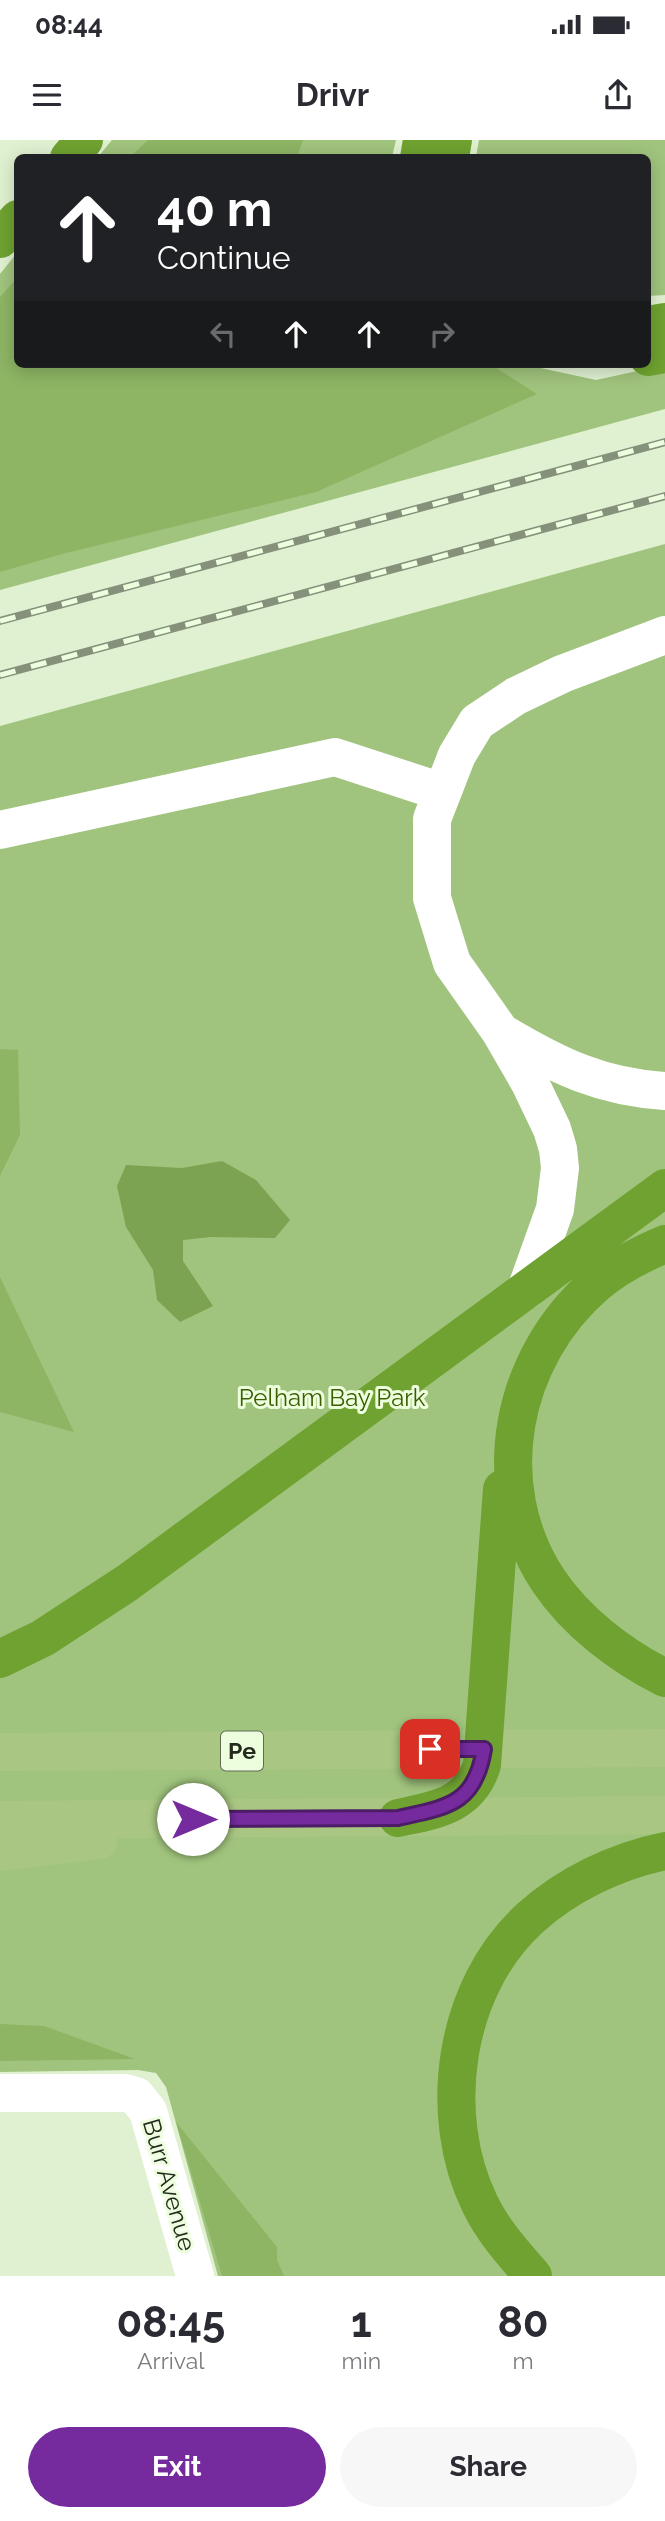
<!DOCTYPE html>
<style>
body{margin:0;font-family:Raleway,sans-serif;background:#f7f7f7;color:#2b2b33;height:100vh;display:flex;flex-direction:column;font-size:26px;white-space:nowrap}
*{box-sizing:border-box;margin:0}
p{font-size:23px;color:#7c7c81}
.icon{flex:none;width:38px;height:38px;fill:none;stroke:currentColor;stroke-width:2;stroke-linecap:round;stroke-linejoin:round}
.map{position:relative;height:2136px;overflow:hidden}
.side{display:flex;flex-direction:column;background:#fff;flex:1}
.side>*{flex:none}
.top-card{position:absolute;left:14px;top:14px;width:637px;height:214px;border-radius:10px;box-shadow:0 4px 18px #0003;background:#202124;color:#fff;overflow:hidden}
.pin{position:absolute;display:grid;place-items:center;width:60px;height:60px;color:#fff;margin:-30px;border-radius:14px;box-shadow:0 4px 10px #0006}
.me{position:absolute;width:77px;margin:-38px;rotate:90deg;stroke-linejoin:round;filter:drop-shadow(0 0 5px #0008)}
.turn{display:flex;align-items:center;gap:24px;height:147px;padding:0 28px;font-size:32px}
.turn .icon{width:91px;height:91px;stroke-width:2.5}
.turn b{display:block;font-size:49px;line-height:60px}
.lanes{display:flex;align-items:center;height:66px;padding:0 28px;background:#0003;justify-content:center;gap:35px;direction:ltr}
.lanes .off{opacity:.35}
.eta{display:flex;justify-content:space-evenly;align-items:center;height:119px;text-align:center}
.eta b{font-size:42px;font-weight:700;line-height:49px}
.primary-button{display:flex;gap:14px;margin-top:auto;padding:14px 28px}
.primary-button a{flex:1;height:80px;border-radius:42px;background:#752b9e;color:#fff;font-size:28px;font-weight:700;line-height:80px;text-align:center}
.primary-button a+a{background:#f7f7f7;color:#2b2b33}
.status{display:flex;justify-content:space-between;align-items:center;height:49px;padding:0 35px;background:#fff;direction:ltr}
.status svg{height:19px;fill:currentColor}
header{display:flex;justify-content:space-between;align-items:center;height:91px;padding:0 28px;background:#fff;font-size:32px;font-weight:700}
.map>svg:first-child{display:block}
.green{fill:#a0c47d}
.forest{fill:#8db564}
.water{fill:#7ca352}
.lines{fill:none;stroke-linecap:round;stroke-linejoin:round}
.minor{stroke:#fff;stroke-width:38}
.major{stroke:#a9c783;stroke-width:38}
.highway{stroke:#6fa230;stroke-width:38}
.rail-casing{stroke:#85917a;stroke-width:8}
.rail{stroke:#edfede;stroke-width:5;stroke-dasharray:16;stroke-linecap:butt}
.route-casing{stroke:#4c1c67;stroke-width:18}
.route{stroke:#752b9e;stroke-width:12}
.labels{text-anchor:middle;stroke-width:6;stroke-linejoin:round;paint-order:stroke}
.shield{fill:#edfede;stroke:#606a58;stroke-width:2}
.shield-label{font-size:23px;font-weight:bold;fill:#242a1e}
.park-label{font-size:24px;fill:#3b5e01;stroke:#edfede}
.street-label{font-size:24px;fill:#242a1e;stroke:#edfede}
</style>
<div class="status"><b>08:44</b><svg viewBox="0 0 49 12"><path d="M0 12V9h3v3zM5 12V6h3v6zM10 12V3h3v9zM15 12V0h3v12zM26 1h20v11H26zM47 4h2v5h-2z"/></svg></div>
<header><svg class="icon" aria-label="menu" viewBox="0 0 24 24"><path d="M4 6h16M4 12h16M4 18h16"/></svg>Drivr<svg class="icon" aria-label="share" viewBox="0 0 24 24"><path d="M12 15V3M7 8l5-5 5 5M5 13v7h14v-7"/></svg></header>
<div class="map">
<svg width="665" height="2136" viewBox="0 0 665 2136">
<rect width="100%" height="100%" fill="#e0f1d1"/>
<path class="green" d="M 112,0 L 396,0 L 392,17 L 97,18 Z
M 479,0 L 665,0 L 665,155 L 648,156 L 648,18 L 476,17 Z
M 17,113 L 18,224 L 522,224 L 596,240 L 665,225 L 665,269 L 0,450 L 0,134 Z
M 665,404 L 665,2136 L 218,2136 L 166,1947 L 156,1933 L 138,1930 L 0,1932 L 0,586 Z"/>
<path class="forest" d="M 148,0 L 303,0 L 297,17 L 130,17 Z
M 17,138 L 18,224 L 490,224 L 537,254 L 316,352 L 62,414 L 0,432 L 0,157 Z
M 0,909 L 18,910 L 20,995 L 0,1036 Z
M 0,1137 L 74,1292 L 0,1272 Z
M 0,1884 L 44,1886 L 135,1919 L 0,1921 Z
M 176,1982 L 277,2107 L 277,2120 L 284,2136 L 222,2136 Z"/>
<path class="water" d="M 222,1021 L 256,1040 L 290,1080 L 275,1098 L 211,1097 L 183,1100 L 183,1121 L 213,1166 L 180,1182 L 157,1160 L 153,1130 L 126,1087 L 117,1046 L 126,1025 L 182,1028 Z"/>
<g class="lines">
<path class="minor" d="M 0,690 L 335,617 L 442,652
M 504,894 C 558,926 601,947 665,951
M 526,1150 L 555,1069 L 560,1028 L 558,1009 L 552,989 L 530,943 L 500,891 L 452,823 L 432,758 L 432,679 L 457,615 L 477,582 L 516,556 L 562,534 L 665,495
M 0,1953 L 125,1953 L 136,1956 L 148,1971 L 195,2136"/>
<path class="major" d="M 0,1612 L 665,1608
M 0,1680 L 665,1675
M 0,1712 L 99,1700"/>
<path class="highway" d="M 69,18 L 84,0
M 419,18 L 422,0
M 450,18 L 453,0
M 0,99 L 18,79
M 648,185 L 665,182
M 648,217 L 665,214
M 665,1104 C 641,1114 616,1127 596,1144 C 511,1217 485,1344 548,1440 C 576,1482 621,1516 665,1538
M 0,1519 L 43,1498 L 127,1443 L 665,1048
M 398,1678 C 435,1670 469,1666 482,1625 L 502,1349
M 533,2136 C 513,2113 493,2091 480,2064 C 436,1974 454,1848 529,1779 C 566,1745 616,1721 665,1711"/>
<g class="rail-casing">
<path id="rail" d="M 0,481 L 665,302
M 0,535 L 665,356"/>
</g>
<use href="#rail" class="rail"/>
</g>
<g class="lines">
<g class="route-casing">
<path id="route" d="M 193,1679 L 398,1678 C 447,1667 475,1665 484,1609 L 430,1609"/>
</g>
<use href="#route" class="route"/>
</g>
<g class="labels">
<rect class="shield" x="221" y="1591.5" width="42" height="39" rx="5"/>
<g class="shield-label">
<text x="242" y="1619">Pe</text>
</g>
<g class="park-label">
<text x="332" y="1266">Pelham Bay Park</text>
</g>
<g class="street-label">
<text transform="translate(169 2045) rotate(74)" y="8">Burr Avenue</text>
</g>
</g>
</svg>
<div class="pin" style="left:430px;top:1609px;background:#d93025"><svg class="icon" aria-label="arrive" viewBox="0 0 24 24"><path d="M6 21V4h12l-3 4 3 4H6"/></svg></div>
<svg class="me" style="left:193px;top:1679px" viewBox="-20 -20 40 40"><circle r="19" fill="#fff"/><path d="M0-13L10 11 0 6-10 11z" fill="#752b9e"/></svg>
<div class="top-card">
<div class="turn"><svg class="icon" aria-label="ahead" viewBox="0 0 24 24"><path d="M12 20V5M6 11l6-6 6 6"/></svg><div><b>40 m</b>Continue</div></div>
<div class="lanes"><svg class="icon off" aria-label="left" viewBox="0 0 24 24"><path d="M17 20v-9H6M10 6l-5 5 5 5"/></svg><svg class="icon" aria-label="ahead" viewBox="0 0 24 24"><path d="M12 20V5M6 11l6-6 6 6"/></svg><svg class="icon" aria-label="ahead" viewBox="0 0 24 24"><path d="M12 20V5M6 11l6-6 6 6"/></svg><svg class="icon off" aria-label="right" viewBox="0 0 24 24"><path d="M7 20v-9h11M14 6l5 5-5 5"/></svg></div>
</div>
</div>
<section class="side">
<div class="eta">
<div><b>08:45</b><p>Arrival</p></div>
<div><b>1</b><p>min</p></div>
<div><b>80</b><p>m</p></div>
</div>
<div class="primary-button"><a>Exit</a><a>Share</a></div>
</section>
